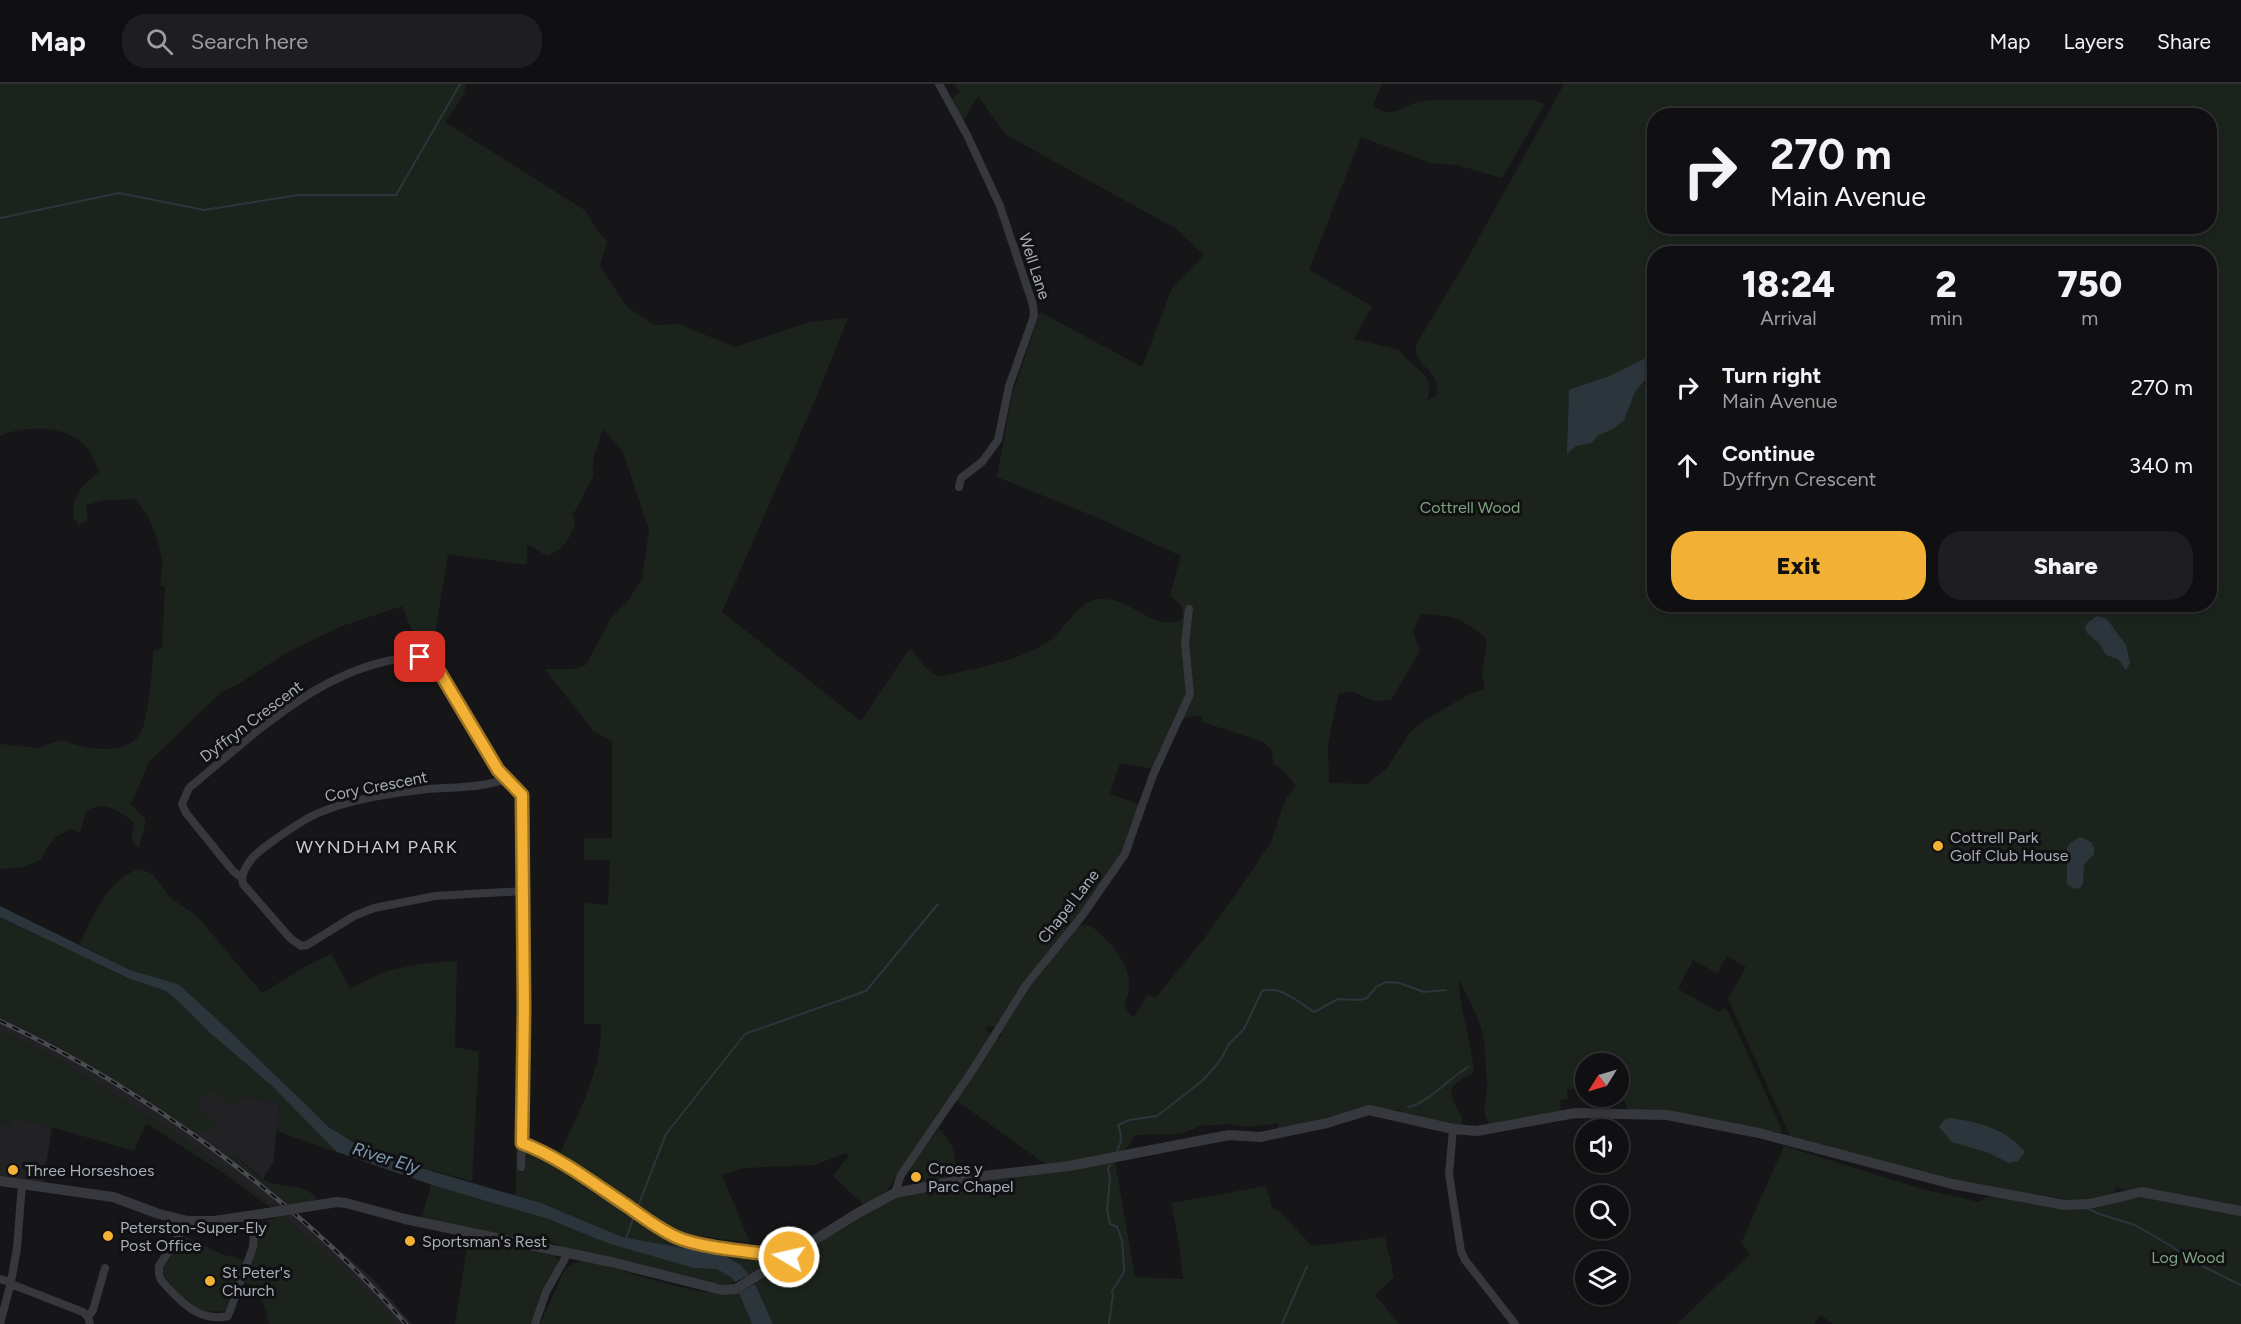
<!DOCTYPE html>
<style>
body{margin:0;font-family:Figtree,sans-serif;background:#1e1e20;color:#f1f3f6;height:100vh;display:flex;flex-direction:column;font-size:22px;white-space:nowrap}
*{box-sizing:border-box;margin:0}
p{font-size:20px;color:#9c9d9f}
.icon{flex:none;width:33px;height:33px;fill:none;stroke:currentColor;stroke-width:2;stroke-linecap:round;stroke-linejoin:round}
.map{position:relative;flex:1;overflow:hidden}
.side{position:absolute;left:1647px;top:162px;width:570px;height:366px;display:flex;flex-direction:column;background:#101012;border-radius:24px;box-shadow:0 3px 9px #0003,0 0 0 2px #303032}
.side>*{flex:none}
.top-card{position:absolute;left:1647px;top:24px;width:570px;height:126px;border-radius:24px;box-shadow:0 3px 9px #0003,0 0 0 2px #303032;background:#101012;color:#f1f3f6;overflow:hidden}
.needle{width:39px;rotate:233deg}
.tools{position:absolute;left:1575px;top:969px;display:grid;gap:12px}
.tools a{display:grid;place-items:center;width:54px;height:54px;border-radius:50%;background:#101012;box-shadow:0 3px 9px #0003,0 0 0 2px #303032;font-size:30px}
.pin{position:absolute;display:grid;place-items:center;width:51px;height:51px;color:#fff;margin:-26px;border-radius:12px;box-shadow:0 3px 9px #0006}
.me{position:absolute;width:66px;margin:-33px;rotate:279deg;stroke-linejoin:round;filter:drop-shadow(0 0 4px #0008)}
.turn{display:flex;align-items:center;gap:21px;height:126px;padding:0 24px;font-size:27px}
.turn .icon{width:78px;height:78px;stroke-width:2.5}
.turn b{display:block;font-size:42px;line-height:51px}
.eta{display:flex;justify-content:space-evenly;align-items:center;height:102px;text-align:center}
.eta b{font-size:36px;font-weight:800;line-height:42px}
.primary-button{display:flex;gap:12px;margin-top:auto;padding:12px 24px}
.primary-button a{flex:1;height:69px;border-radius:24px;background:#f2b134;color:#111;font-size:24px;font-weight:800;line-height:69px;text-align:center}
.primary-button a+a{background:#1e1e20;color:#f1f3f6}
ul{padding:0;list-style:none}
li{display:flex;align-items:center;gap:18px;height:78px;padding:0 24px}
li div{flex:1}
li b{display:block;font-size:22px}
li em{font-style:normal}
header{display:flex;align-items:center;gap:36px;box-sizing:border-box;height:84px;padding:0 30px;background:#101012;border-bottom:2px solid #303032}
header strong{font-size:28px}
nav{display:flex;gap:33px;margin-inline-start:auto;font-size:21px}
.search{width:420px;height:54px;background:#1e1e20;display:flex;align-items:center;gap:15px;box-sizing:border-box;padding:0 21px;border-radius:24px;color:#9c9d9f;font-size:22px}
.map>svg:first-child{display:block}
.built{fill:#222225}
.green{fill:#1c231d;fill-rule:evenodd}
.water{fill:#2c353c}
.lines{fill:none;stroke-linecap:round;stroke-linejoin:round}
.stream{stroke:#2c353c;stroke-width:2}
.minor{stroke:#37383d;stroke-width:8}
.tertiary{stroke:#37383d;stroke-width:10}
.rail-casing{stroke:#4a4c52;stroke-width:4.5}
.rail{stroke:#111113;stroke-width:2;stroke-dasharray:7;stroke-linecap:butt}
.tertiary-bridge{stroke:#37383d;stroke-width:10}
.route-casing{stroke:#9d7322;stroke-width:15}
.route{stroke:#f2b134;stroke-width:10}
.poi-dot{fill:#f2b134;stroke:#111113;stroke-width:2}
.labels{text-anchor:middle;stroke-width:6;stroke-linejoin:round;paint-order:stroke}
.street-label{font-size:16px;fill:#a8adb8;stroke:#111113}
.park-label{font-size:16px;fill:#7fa381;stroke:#111113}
.poi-label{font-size:16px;fill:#a8adb8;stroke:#111113;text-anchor:start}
.neighbourhood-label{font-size:18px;letter-spacing:1.5px;fill:#c9ccd4;stroke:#111113}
.water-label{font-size:18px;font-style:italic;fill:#7f9bb3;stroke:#111113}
</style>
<header>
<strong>Map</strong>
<div class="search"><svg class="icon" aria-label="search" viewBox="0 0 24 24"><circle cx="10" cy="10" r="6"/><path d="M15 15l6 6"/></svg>Search here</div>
<nav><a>Map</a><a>Layers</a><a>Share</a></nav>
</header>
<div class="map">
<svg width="2241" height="1240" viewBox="0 0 2241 1240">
<rect width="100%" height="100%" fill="#161618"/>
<path class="built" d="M 0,934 L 97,986 L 192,1047 L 215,1041 L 194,1021 L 210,1005 L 232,1020 L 242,1012 L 280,1020 L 273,1079 L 263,1095 L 233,1070 L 229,1075 L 288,1121 L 274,1123 L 177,1050 L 59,976 L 0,946 Z
M 14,1034 L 52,1043 L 43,1099 L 0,1094 L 0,1041 L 8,1040 Z
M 297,1129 L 373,1195 L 412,1240 L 396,1240 L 354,1196 L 283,1131 Z"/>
<path class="green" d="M 0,0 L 466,0 L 464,11 L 445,38 L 586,127 L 596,145 L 607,157 L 600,182 L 626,222 L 654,241 L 679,240 L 735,263 L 809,238 L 848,234 L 815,316 L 722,528 L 861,637 L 910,564 L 926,584 L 938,593 C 974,584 1017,578 1048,558 C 1067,545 1076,516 1101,515 C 1123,514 1137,529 1156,536 C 1162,539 1172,538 1179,538 L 1183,532 L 1181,521 L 1170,511 L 1181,472 L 1096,433 L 997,393 L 1012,311 L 1040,228 L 1142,283 L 1172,204 L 1204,171 L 1175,144 L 1006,51 L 978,12 L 962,38 L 952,14 L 960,8 L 955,2 L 957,0 L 1382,0 L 1373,21 C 1391,36 1400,23 1418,18 C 1422,17 1427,17 1432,16 L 1532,16 L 1545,20 L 1502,94 L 1457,81 L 1430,79 L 1361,53 L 1309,186 L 1372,222 L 1354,255 L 1400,266 C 1412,286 1437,288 1427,316 C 1435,314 1437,312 1437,304 C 1438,286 1409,278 1417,259 L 1465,179 L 1564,0 L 2241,0 L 2241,1124 L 2134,1104 L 2127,1106 L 2116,1103 L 2113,1111 L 2100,1114 L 2066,1117 L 2062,1114 L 2016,1108 L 1937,1092 L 1790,1052 L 1728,915 L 1746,883 L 1727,872 L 1717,889 L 1693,876 L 1678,905 L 1719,928 L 1724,923 L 1729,929 L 1781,1043 L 1781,1049 L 1682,1030 L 1628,1025 L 1623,1015 L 1623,997 L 1619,997 L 1618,980 L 1586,980 L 1585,1005 L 1567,1005 L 1568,1015 L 1560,1016 L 1561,1028 L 1494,1042 L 1489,1039 C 1481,1027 1486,1016 1487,1003 C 1488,991 1484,978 1485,966 C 1485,944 1469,915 1459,896 C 1460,927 1471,957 1474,988 L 1457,998 L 1451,1005 C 1452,1022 1461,1024 1463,1042 L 1417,1035 L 1398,1026 L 1358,1025 L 1278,1046 L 1278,1039 L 1251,1043 L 1230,1040 L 1200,1042 L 1181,1050 L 1135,1051 L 1124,1067 L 1048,1082 L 956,1016 L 997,953 L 1000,954 L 1002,950 L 1000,948 L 1031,899 L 1076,843 L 1090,841 C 1112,859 1141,889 1124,920 L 1129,930 L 1134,933 L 1147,911 L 1156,913 L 1203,856 L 1247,794 L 1271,758 L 1285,716 L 1296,702 L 1284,687 L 1274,680 L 1271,666 L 1264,658 L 1202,638 L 1202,632 C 1194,631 1181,634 1174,640 C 1169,646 1157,676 1153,685 L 1120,679 L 1110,710 L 1141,721 L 1123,770 L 1083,826 L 1022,901 L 994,943 L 988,942 L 986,945 L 990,950 L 967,989 L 886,1108 L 866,1123 L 864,1121 L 833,1092 L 849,1071 L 846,1069 L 815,1081 L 744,1084 L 722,1091 L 750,1159 L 679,1149 L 559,1072 C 578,1029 602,988 601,940 L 584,940 L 584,819 L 608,821 L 610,776 L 584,776 L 584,754 L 612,754 L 612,657 L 593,647 L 545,585 L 574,585 L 586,581 L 611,534 L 628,517 L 642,495 L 649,446 L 623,368 L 603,345 L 593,376 L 593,392 L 576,426 L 572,429 L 575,438 C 569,457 565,464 547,472 L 527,460 L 527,481 L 448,470 L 432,568 L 418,561 L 402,522 L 342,542 L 286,569 L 240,599 L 220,609 L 149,678 L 131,720 L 146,736 L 139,764 L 131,756 L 134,738 C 118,727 105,716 86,727 L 80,749 L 70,745 L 56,753 L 49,761 L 40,776 L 24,783 L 0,785 L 0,660 L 38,664 L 61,656 C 84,664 123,674 140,650 C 148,639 153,582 153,567 L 162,564 L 165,503 L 160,501 C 161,494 163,484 162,477 C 159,457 150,428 134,415 L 107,416 L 86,421 L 88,436 L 79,441 L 73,433 C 74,409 81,402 99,388 C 96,381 93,372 89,366 C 69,341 27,340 0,352 ZM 1654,32 L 2210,32 L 2210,142 L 1654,142 ZM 1654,170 L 2210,170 L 2210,520 L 1654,520 ZM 1421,530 C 1455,531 1461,534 1487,555 L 1482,590 L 1485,605 L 1471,609 L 1427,635 L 1411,647 L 1386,685 L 1367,700 L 1329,699 L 1328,660 L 1339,609 L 1354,608 L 1373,617 L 1391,616 L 1420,567 L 1413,547 Z
M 139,785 L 153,790 L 169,813 L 197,832 L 262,909 L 308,881 L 331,870 L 350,904 L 387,887 L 420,880 L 457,877 L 455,963 L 479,968 L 472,1097 L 404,1079 L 340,1051 L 317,1032 L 217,935 L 178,900 L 130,886 L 79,860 C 94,832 106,796 139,785 Z
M 0,833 L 130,895 L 166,907 L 177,915 L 210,949 L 271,1001 L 337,1068 L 276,1047 L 280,1020 L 242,1012 L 232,1021 L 210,1006 L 194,1021 L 216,1041 L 208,1046 L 192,1047 L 97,986 L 0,934 Z
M 0,946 L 59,976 L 177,1050 L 274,1123 L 271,1124 L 228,1092 L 146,1039 L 134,1067 L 52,1043 L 14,1034 L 10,1042 L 0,1041 Z
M 939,1045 C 954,1060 956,1071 956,1091 L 960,1094 L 918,1101 L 921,1089 L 907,1086 Z
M 1784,1062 L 1922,1105 L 1979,1118 L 1993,1110 L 2056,1123 L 2146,1113 L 2241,1130 L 2241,1240 L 1833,1240 L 1820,1231 L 1814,1240 L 1677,1240 L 1750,1170 L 1741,1159 Z
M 516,1064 L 520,1068 L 546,1072 L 659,1147 L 776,1174 L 771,1181 L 749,1191 L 741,1181 L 723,1171 L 622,1153 L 541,1119 L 516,1111 Z
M 233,1070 C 244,1079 257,1095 272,1099 C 286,1104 308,1100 316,1115 L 313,1118 L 288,1121 L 229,1075 Z
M 1115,1078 L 1135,1193 L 1183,1195 L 1178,1153 L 1171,1119 L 1266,1102 L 1272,1123 L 1280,1128 L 1312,1162 L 1385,1153 L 1394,1193 L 1375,1211 L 1399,1240 L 773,1240 L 755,1200 L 845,1142 L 893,1114 L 905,1110 Z
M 431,1101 L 548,1135 L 607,1159 L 717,1185 L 732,1194 L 735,1198 L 727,1201 L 700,1197 L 564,1164 L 537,1150 L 530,1157 L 422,1134 Z
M 283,1131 L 354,1196 L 396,1240 L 269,1240 C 266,1222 260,1207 244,1197 L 258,1140 Z
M 469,1151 L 554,1171 L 558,1176 L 557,1181 L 539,1215 L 532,1240 L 455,1240 Z
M 184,1152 L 224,1171 L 244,1176 L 225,1227 C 203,1231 187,1220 174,1204 C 167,1196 164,1193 162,1183 Z
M 582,1176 C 629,1186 693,1214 739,1209 L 752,1240 L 540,1240 L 564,1187 L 569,1182 Z"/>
<path class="water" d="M 1654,270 L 1654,289 L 1644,297 L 1635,308 L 1624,336 L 1613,345 L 1599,351 L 1591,359 L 1576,362 L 1567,370 L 1569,306 L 1612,291 Z
M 2097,532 L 2106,534 L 2126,561 L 2130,579 L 2126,586 L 2118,575 L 2106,571 L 2099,559 L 2087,549 L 2085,544 L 2088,538 Z
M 2080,753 L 2091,758 L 2094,764 L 2094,770 L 2084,781 L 2083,799 L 2081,803 L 2074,805 L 2067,800 L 2067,764 L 2070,759 Z
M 0,822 L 130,886 L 178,900 L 217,935 L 330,1044 L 358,1061 L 404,1079 L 541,1119 L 622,1153 L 723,1171 L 741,1181 L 749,1191 L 735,1198 L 732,1194 L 717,1185 L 694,1184 L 607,1159 L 548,1135 L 435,1102 L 337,1068 L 271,1001 L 210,949 L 177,916 L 166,907 L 130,895 L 0,833 Z
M 1949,1034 C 1976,1037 2007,1045 2025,1068 L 2018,1077 L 2009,1079 L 1989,1069 L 1952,1058 L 1939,1043 L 1944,1036 Z
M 755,1200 L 773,1240 L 752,1240 L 739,1209 Z"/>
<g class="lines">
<path class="stream" d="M 0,134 L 119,109 L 204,126 L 299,111 L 396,111 L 460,0
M 1408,1023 C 1427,1020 1449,994 1468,983
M 1117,1067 C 1122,1058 1122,1050 1118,1041 L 1129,1036 L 1157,1032 L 1202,997 L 1220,977 L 1229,960 L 1244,945 L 1262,907 C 1281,901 1299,919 1314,928 L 1338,915 L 1360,916 L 1367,914 L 1376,903 L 1386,898 L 1399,899 L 1424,908 L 1446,906
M 2087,1124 L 2099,1130 L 2135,1141 L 2171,1162 L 2194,1178 L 2241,1201
M 637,1125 L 666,1050 L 745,950 L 866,907 L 938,820
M 626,1155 L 634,1132
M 1109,1240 L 1113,1211 L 1112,1207 L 1124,1188 L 1124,1184 L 1122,1156 L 1117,1143 L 1110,1140 L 1107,1125 L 1110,1095 L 1108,1085 L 1110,1081
M 1282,1240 L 1307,1182"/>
<path class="minor" d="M 939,0 L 967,51 L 1000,122 L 1033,221 L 1034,232 L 1009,302 L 998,356 L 982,378 L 961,394 L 959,403
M 242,794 L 233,787 L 186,729 L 182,720 L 189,704 C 251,653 315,589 397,575 C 404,574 413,571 420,573 C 426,574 431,578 436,582 L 498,686 L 518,704 L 522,711 L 524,994 L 521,1083
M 242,794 L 243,800 L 290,854 L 301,862 L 307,861 L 354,832 L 374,824 L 435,812 L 524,807
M 242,794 C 246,776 259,767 273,757 C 287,747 301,737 316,730 C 350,715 392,709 428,705 C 454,703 482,704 506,695
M 1453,1045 L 1449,1090 L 1461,1167 L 1465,1176 L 1515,1240
M 522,1059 L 551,1071 L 571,1084 L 660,1144 L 677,1154 L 699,1159 L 789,1173
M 895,1109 L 901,1091 L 972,987 L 1026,901 L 1082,832 L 1125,770 L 1153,691 L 1190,610 L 1185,559 L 1189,525
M 188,1137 L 159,1182 L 159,1190 L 161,1196 C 178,1215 198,1239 228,1232 L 253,1163 L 255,1131
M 0,1195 L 11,1198
M 11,1200 L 83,1228 L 88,1233
M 0,1240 L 11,1198 L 17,1164 L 22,1100
M 90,1240 L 88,1233 L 93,1226 L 105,1184
M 535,1240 L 546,1208 L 568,1169"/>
<path class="tertiary" d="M 0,1097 L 113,1113 L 159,1130 L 188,1137 L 214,1137 L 268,1129
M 305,1123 L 337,1118 L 346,1119 L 405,1135 L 611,1178 L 722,1206 L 736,1205 L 858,1129 L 895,1109 L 983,1092 L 1069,1082 L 1229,1051 L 1260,1053 L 1327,1039 L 1369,1026 L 1453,1045 L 1477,1047 L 1575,1029 L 1667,1031 L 1759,1049 L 1952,1100 L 2065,1121 L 2089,1120 L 2141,1108 L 2241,1127"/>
<g class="rail-casing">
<path id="rail" d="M 0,937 C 145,1005 301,1119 406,1240"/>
</g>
<use href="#rail" class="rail"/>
<path class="tertiary-bridge" d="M 268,1129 L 305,1123"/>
</g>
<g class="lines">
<g class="route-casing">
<path id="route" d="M 420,573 L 436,582 L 498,686 L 522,711 L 524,925 L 522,1059 C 561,1074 594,1100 629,1123 C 644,1134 659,1145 676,1153 C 703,1165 758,1168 789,1173"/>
</g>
<use href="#route" class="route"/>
</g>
<g class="poi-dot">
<circle cx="1938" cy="762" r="6"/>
<circle cx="13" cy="1086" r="6"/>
<circle cx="916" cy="1093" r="6"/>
<circle cx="108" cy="1152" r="6"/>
<circle cx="410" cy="1157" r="6"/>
<circle cx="210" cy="1197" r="6"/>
</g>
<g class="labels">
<g class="street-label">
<text transform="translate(1035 182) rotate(72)" y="6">Well Lane</text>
<text transform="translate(251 637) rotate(-37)" y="6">Dyffryn Crescent</text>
<text transform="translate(376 702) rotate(-11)" y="6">Cory Crescent</text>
<text transform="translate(1068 822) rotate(-52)" y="6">Chapel Lane</text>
</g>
<g class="park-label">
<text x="1470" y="429">Cottrell Wood</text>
<text x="2188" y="1179">Log Wood</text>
</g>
<g class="poi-label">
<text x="1950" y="759">Cottrell Park<tspan x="1950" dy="18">Golf Club House</tspan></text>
<text x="928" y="1090">Croes y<tspan x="928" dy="18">Parc Chapel</tspan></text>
<text x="25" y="1092">Three Horseshoes</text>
<text x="120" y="1149">Peterston-Super-Ely<tspan x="120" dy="18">Post Office</tspan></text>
<text x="422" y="1163">Sportsman's Rest</text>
<text x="222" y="1194">St Peter's<tspan x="222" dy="18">Church</tspan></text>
</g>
<g class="neighbourhood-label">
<text x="377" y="769">WYNDHAM PARK</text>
</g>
<g class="water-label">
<text transform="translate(386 1074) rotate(17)" y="6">River Ely</text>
</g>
</g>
</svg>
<div class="tools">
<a><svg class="needle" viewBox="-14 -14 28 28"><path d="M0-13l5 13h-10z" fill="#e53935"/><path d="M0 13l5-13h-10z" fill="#9c9d9f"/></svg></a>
<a><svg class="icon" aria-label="sound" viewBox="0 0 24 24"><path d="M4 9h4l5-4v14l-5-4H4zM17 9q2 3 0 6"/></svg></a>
<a><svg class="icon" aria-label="search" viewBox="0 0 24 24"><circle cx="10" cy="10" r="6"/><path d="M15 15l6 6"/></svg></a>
<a><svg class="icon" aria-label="layers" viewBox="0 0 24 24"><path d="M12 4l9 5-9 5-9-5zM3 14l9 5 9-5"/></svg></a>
</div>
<div class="pin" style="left:420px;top:573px;background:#d93025"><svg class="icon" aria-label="arrive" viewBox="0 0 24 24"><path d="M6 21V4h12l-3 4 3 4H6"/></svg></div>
<svg class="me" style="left:789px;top:1173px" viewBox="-20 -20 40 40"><circle r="17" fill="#f2b134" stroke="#fff" stroke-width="3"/><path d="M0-11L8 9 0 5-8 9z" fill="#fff"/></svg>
<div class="top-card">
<div class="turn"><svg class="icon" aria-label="right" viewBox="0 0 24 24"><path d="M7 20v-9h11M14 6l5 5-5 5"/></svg><div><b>270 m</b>Main Avenue</div></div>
</div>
<section class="side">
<div class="eta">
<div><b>18:24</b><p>Arrival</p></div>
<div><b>2</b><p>min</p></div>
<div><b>750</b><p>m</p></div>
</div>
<ul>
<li><svg class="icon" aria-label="right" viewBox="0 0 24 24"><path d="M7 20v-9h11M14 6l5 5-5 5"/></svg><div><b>Turn right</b><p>Main Avenue</p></div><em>270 m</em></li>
<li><svg class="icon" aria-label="ahead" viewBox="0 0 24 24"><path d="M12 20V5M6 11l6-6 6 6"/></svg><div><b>Continue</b><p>Dyffryn Crescent</p></div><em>340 m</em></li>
</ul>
<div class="primary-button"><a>Exit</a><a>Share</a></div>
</section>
</div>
